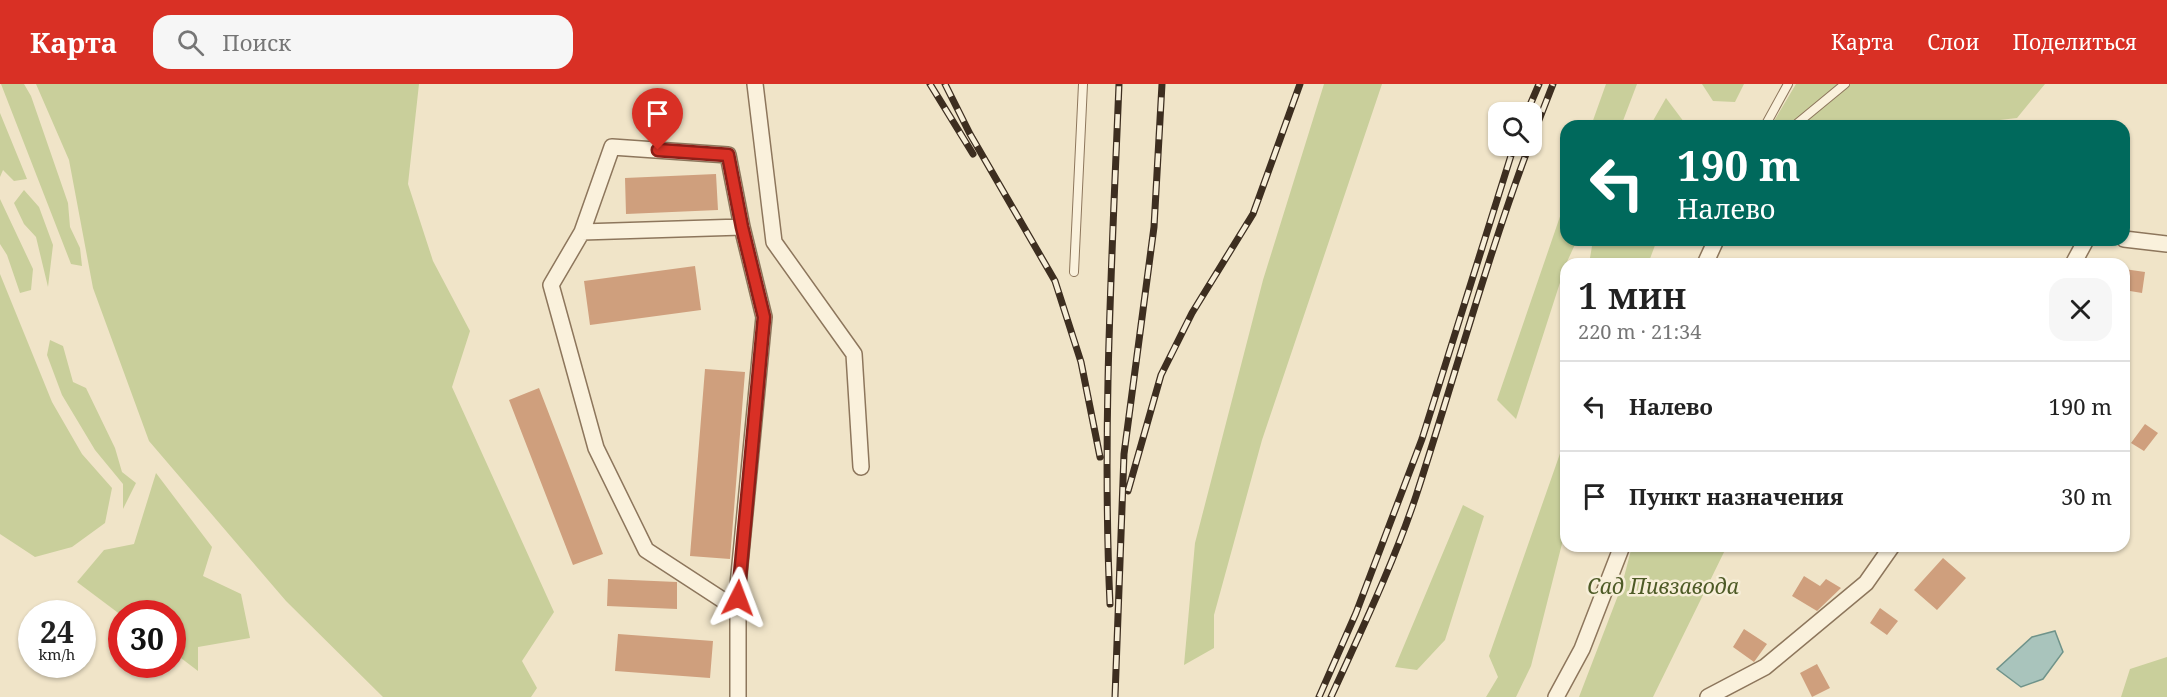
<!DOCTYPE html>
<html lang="ru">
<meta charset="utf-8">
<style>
body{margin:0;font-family:"Noto Serif",serif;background:#f6f6f6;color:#222;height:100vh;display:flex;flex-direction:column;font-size:22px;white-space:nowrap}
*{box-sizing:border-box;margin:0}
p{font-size:20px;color:#767676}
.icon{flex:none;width:33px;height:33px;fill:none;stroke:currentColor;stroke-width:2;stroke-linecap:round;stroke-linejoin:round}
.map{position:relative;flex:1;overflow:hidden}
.panel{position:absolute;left:1560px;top:174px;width:570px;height:294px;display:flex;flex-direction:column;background:#fff;border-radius:18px;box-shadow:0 2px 4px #0004}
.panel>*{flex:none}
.hud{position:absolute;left:1560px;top:36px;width:570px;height:126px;border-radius:18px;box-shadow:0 2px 4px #0004;background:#00695c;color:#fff;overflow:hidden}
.controls{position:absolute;left:1488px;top:18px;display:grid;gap:12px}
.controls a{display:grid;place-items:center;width:54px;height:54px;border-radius:12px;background:#fff;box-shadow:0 2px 4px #0004;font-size:30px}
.speed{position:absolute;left:18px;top:516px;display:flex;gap:12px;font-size:30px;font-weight:700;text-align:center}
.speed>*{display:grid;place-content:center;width:78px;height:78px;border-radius:50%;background:#fff;box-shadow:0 2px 4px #0004;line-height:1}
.speed small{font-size:15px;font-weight:400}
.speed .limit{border:9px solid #d22;background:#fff;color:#111}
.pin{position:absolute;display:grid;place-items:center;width:51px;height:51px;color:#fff;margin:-62px -26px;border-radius:50% 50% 50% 0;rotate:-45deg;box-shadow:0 0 6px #0007}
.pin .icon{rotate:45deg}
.me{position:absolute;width:66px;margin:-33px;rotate:3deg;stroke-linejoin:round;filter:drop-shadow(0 0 4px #0008)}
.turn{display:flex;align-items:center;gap:21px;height:126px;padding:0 18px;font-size:27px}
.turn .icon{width:78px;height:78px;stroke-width:2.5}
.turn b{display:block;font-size:42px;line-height:51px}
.round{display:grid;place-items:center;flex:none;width:63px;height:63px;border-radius:18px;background:#f6f6f6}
.headline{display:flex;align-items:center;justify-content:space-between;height:102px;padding:0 18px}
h1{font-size:36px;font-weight:600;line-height:45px}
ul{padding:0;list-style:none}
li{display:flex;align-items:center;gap:18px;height:90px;padding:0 18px;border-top:2px solid #e0e0e0}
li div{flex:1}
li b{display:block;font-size:22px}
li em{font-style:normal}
header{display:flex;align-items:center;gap:36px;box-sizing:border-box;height:84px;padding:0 30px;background:#d93025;color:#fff}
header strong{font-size:28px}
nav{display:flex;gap:33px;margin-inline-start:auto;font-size:21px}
.search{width:420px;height:54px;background:#f6f6f6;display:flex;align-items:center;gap:15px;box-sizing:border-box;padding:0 21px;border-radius:18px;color:#767676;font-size:22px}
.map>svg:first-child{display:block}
.green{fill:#c9cf9b}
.water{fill:#a9c4bc;stroke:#6f938a;stroke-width:1.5}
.building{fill:#cf9f7d}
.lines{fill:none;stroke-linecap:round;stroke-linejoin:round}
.service-casing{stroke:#8d765c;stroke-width:10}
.minor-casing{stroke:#8d765c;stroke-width:18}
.service{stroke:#faf1dc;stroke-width:8}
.minor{stroke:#faf1dc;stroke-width:15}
.rail-casing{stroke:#3d2e20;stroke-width:7}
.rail{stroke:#f7eed8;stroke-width:4.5;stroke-dasharray:14;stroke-linecap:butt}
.route-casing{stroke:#8d1f18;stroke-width:15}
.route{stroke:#d93025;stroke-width:10}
.labels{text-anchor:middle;stroke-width:5;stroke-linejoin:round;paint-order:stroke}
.park-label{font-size:21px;font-style:italic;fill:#4d5a26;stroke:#f7eed8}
</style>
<header>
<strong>Карта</strong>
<div class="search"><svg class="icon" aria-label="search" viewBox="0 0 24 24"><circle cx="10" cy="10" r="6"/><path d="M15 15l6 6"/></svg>Поиск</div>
<nav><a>Карта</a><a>Слои</a><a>Поделиться</a></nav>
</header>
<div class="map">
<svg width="2167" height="613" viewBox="0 0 2167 613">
<rect width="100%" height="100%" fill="#f0e4c8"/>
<path class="green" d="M 1,0 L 24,0 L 31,12 L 68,119 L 70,143 L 80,164 L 82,182 L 71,180 Z
M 36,0 L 419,0 L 408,100 L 433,177 L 470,247 L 452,303 L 554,528 L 522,577 L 537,604 L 531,613 L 383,613 L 286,517 L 149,357 L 93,204 L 69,76 Z
M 1324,0 L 1382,0 L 1262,356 L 1214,531 L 1214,564 L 1184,581 L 1195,459 L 1263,196 Z
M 1606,0 L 1637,0 L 1621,42 L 1591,42 Z
M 1702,0 L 1744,0 L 1735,18 L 1713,17 Z
M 1796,0 L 2045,0 L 2017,34 L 1948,42 L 1771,42 Z
M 1666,14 L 1687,42 L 1650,42 Z
M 0,29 L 27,95 L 14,97 L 3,86 L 0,93 Z
M 24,106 L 39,123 L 53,161 L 48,203 L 36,153 L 24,140 L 14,119 Z
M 0,115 L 33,185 L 31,206 L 20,209 L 7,171 L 0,160 Z
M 1566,115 L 1566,156 L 1577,156 L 1566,180 L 1516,335 L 1497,316 Z
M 1593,156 L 1657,156 L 1648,180 L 1589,180 Z
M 0,190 L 52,318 L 82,370 L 112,404 L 105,439 L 72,463 L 35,473 L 0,450 Z
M 50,256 L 63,262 L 73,298 L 86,304 L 115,364 L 122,388 L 136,399 L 123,425 L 123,400 L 95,366 L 62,311 L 47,271 Z
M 1566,342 L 1566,444 L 1531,582 L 1516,613 L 1486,613 L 1498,593 L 1489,572 L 1563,361 Z
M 156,389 L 212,463 L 203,492 L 241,510 L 250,554 L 198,563 L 198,587 L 173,568 L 172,530 L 121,531 L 77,498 L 104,466 L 134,460 Z
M 1463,421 L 1484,432 L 1445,556 L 1417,586 L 1395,583 Z
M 1632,462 L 1727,462 L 1653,613 L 1579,613 L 1622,501 Z
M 2167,573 L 2167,613 L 2121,613 L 2130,585 Z"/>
<path class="water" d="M 2055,547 L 2063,568 L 2043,595 L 2021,603 L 1997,585 L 2032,553 Z"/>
<path class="building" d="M 716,90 L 718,126 L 626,130 L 625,94 Z
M 695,182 L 701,226 L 590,241 L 584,197 Z
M 2124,185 L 2145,188 L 2142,209 L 2124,206 Z
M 705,285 L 745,288 L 730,475 L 690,472 Z
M 539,304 L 603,470 L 573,481 L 509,316 Z
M 2145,340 L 2158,349 L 2144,367 L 2131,359 Z
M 1943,474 L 1966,494 L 1937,526 L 1914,506 Z
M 1804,492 L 1820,502 L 1826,495 L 1841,504 L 1817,527 L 1792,512 Z
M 608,495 L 677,498 L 677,525 L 607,522 Z
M 1880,524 L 1898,537 L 1887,551 L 1870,539 Z
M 1744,545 L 1767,560 L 1754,578 L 1733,563 Z
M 618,550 L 713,557 L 710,594 L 615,587 Z
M 1817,580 L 1830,604 L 1812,613 L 1800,589 Z"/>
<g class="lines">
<g class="service-casing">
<path id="service" d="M 1765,42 L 1788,0
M 1794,42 L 1845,0
M 1074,188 L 1083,0"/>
</g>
<g class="minor-casing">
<path id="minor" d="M 755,0 L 774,158 L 854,270 L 861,383
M 582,148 L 612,63 L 728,71 L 742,143
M 2124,155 L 2167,160
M 1705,180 L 1716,156
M 2073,180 L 2086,156
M 738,613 L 738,501 L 764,233 L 742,143 L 582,148 L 551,201 L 596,364 L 646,466 L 738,526
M 1556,613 L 1582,565 L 1622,462
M 1708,613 L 1765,583 L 1866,499 L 1892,462"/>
</g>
<use href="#service" class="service"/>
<use href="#minor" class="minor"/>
<g class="rail-casing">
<path id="rail" d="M 930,0 L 973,70
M 945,0 L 970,50 L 1055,197 L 1081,278 L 1100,373
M 1527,28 L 1539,0
M 1532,54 L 1553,0
M 1128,407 L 1161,291 L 1192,229 L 1253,130 L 1300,0
M 1110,520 C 1102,347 1112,173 1119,0
M 1115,613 L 1124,370 L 1154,143 L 1162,0
M 1319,613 L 1356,529 L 1422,355 L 1514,62
M 1331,613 C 1361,547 1393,481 1416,412 C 1454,295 1486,177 1529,62"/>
</g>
<use href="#rail" class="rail"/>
</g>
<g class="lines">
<g class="route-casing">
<path id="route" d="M 658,66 L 728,71 L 742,143 L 764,233 L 738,514"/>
</g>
<use href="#route" class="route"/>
</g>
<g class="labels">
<g class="park-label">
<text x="1663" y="510">Сад Пивзавода</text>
</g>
</g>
</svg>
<div class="controls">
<a><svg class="icon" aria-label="search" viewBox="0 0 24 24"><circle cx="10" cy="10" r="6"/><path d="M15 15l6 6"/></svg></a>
</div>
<div class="speed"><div>24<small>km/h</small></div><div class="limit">30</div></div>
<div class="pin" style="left:658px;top:66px;background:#d93025"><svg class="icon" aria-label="arrive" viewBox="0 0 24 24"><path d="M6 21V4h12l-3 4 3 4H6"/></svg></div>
<svg class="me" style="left:738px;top:514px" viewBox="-20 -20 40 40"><path d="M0-17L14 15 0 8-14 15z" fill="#d93025" stroke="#fff" stroke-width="4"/></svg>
<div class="hud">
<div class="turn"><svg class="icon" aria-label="left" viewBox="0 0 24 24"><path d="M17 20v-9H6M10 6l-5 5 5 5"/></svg><div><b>190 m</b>Налево</div></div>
</div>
<section class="panel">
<div class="headline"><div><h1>1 мин</h1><p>220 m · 21:34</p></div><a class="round"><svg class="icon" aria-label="close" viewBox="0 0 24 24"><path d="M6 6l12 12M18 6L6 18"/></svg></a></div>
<ul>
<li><svg class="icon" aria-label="left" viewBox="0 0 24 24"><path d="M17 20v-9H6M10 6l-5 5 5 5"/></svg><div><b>Налево</b></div><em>190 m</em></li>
<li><svg class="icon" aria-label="arrive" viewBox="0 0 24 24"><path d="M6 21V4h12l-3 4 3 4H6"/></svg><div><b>Пункт назначения</b></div><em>30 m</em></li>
</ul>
</section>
</div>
